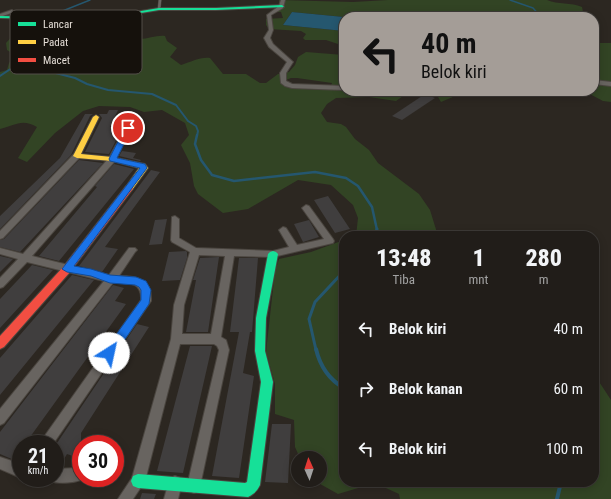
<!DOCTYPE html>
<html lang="id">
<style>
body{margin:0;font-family:"Roboto Condensed",sans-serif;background:#292622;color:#f1f3f6;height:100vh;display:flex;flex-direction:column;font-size:15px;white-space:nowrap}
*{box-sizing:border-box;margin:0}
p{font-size:13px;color:#a2a2a2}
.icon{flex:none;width:22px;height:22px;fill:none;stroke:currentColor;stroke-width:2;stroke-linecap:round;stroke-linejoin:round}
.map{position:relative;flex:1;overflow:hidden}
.drawer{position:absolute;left:339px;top:231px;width:260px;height:256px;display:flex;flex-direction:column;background:#211d19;border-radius:16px;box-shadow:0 2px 10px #0003,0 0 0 1px #3e3b38}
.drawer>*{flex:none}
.hud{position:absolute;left:339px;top:12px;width:260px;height:84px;border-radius:16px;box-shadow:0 2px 10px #0003,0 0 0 1px #3e3b38;background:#a49d97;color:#111;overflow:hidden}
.needle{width:26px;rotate:357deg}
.tools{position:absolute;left:291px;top:451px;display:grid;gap:8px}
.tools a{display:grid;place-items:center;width:36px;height:36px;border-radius:50%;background:#211d19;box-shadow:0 2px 10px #0003,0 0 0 1px #3e3b38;font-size:20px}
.speed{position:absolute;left:12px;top:435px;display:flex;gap:8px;font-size:20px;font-weight:700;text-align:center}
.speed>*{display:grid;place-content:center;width:52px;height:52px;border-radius:50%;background:#211d19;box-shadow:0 2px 10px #0003,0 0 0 1px #3e3b38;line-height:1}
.speed small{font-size:10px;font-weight:400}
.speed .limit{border:6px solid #d22;background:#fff;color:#111}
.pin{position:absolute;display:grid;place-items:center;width:34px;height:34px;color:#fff;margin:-17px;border:2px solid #fff;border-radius:50%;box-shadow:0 1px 4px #0007}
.me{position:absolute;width:44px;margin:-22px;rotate:35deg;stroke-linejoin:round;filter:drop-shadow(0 0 3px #0008)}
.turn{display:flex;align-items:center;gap:14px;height:84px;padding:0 16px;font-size:18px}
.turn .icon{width:52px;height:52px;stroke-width:2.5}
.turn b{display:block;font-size:28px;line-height:34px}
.eta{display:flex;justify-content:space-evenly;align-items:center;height:68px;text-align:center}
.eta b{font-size:24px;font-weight:800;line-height:28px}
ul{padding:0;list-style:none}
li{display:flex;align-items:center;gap:12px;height:60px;padding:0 16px}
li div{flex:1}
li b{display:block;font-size:15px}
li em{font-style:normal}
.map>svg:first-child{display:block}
.green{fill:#324424;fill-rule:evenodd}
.water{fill:#25576f}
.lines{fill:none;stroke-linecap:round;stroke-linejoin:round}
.stream-far4{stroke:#25576f;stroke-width:1.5}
.stream-far3{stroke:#25576f;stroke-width:2}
.stream-far2{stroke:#25576f;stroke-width:2.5}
.stream-far1{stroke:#25576f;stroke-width:3}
.stream{stroke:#25576f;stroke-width:4}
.building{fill:#403e3e}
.lane-casing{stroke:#4a453f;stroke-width:3.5}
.street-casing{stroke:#4a453f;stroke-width:2}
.fast-casing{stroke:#4a453f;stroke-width:2}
.slow-casing{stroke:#4a453f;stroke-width:2}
.jam-casing{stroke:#4a453f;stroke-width:2}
.path{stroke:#635f5b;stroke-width:1;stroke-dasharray:2 1;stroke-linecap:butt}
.lane{stroke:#686460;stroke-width:2.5}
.street{fill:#686460;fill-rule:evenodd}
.fast{fill:#16e098;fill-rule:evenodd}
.slow{fill:#ffcf43;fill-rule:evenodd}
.jam{fill:#f24e42;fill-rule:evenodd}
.route{fill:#1a73e8;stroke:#114b97}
.key{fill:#15110c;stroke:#534e49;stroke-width:1}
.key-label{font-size:11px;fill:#e4ddd6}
</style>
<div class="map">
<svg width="611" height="499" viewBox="0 0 611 499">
<rect width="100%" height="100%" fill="#2c2721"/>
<path class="green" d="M 279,0 L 353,2 L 388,0 L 547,0 C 558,5 571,2 582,7 L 583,12 L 580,17 L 525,17 L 525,14 L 510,12 L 509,17 L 495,17 L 492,14 L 484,12 L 457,13 L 450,16 L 450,17 L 344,17 L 292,12 L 283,25 L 344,31 L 344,46 L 326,40 L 305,40 L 303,38 L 306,34 L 301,31 L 269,29 L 266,25 L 266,19 L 283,18 L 281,12 L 270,12 L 279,7 Z
M 123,16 L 130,21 L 133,28 L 132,31 L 140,39 C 148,39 157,35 165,36 L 167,41 L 177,48 L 170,57 L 181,65 C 192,62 199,57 210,58 L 223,74 L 246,74 L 260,83 L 266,83 L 278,74 L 289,72 L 295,65 L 298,57 L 306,52 L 344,55 L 344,91 L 418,91 L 406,94 L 396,101 L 369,97 L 336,98 L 327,104 L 321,113 L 327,122 L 341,124 L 346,127 L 355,139 L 369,150 L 378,163 L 419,194 L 430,210 L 438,236 L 356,236 L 358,218 L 353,205 L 331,185 L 298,180 L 248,209 L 223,213 L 198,194 L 194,186 L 190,163 L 181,145 L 189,135 L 185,123 L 162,110 L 144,112 L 130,107 L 99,106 L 83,111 L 55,133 L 27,162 L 18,158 L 37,127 C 21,118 15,126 0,129 L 0,72 L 7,70 L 9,63 L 15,55 L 7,50 L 6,43 L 16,32 L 40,18 L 59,18 L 50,24 L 50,29 L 42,36 L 24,39 L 21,48 L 25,50 L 47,47 L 44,55 L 48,57 L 78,55 L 91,48 L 99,50 L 114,42 L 109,37 L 99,34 L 95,26 L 99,21 ZM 291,78 L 297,78 L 332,83 L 329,90 C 318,89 288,91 281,82 Z
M 594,43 L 611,43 L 611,102 L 603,101 L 584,91 L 594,91 Z
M 423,91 L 467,91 L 441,102 L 438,97 Z
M 344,240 L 344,482 L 594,482 L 594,374 L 611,400 L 611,499 L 400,499 L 399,494 L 375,483 L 338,494 L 313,480 L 320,480 L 320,458 L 300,458 L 295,447 L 294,420 L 275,414 L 275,384 L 266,352 L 275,271 L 279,259 L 311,252 Z"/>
<path class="water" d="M 292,12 L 344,17 L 344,31 L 283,25 Z"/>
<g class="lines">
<path class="stream-far4" d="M 510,0 L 533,8 L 541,17
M 16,60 L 19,54 L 12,48 L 12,43 L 29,33 L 37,23 L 45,18 L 90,0"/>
<path class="stream-far3" d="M 15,66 L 16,59
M 0,76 L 15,66 L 32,67 L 75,78 L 87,84 L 108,90 L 152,94 L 176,105 L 188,121 L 196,126 L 198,131 L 197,136"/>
<path class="stream-far2" d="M 197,135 L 195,144 L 201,160 L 212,175 L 234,181 L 315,172 L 346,178 L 358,186 L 372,207 L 377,230"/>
<path class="stream-far1" d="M 375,236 L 377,229
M 316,350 L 309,319 L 315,302 L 344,271"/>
<path class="stream" d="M 316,349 C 320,366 328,379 344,388
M 557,499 L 561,482"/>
</g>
<path class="building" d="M 425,94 L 435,98 L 402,120 L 392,116 Z
M 109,110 L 118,110 L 110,127 L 123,127 L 109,154 L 85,152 L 102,118 L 99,114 L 107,114 Z
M 85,114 L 93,114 L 90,116 L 71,155 L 0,229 L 0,216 L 60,158 Z
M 122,151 L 136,153 L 133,158 L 141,160 L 140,161 L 119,156 Z
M 79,160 L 103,163 L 20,252 L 0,247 L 0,240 L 4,239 Z
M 114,164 L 134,169 L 59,261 L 39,256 L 97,187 L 95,186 Z
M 151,170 L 160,172 L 105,247 L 118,249 L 102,272 L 79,266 Z
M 328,196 L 350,229 L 335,233 L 314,200 Z
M 167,219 L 162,244 L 149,245 L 155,220 Z
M 309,220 L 319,237 L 303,242 L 294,224 Z
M 186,251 L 187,252 L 187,258 L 180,280 L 162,281 L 169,252 Z
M 0,256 L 13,259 L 0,272 Z
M 219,257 L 208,332 L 186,332 L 196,280 L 193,280 L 200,258 Z
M 239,258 L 258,258 L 252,332 L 250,332 L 243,373 L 254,376 L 239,478 L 212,476 L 239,332 L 230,332 Z
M 32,265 L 53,270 L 0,328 L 0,299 Z
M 72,275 L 94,280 L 0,395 L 0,358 Z
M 113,285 L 124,288 L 115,301 L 126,304 L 25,444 L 21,444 L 21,450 L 14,460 L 0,454 L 0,432 Z
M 137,324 L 149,327 L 81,433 L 81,459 L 67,454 L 61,464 L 55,462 L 55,446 Z
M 190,346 L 212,346 L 183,473 L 157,471 Z
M 272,424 L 291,424 L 288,483 L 265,482 Z
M 142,493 L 156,494 L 154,499 L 140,499 Z"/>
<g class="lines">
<g class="lane-casing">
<path id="lane" d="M 159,9 L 160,0"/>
</g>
<g class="street-casing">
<path id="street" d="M 281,0 L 285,0 L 283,8 L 271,15 L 273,30 L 270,38 L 273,44 L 293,62 L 286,73 L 286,81 L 292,84 L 344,86 L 344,90 L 292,88 L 285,86 L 281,83 L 280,73 L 287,62 L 269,47 L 264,38 L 269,30 L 267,15 L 279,6 Z
M 12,10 L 14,12 L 0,17 L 0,14 Z
M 468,13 L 472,13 L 475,17 L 470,17 Z
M 59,18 L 63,19 L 59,23 L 57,33 L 53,33 L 55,23 Z
M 594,80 L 611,82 L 611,86 L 594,84 Z
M 128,126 L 131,128 L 115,161 L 32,256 L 109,275 L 129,248 L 135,248 L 137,250 L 135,252 L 119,276 C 138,276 152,279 151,301 L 53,444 L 39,444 L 141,300 C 142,281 128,283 113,283 L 4,423 L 0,425 L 0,409 L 104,281 L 27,262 L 3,287 L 0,288 L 0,278 L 18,259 L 0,254 L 0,248 L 23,254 L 109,158 L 125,128 Z
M 74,154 L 80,154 L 81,156 L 3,238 L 0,239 L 0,231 Z
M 306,205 L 309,206 L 333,239 L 334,241 L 333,243 L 273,257 L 234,256 L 221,337 L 226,340 L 229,350 L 199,491 L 194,493 L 189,491 L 187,486 L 219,350 L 217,346 L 214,344 L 180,344 L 145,481 L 133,499 L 118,499 L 132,478 L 171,339 L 174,305 L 190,252 L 172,242 L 171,240 L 172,217 L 175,216 L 179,219 L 179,238 L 196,248 L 273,251 L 289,247 L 279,230 L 283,227 L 286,228 L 297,245 L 324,239 L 302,208 ZM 199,255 L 225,256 L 211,334 L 182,334 L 184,305 Z
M 0,457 L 21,464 L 21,478 L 0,469 Z
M 76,468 L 81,470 L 81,480 C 72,483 59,484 50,481 L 49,478 L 55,478 L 55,469 Z
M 175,476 L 180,478 L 182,483 L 178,499 L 164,499 L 170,478 Z"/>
</g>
<g class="fast-casing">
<path id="fast" d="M 282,5 L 284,7 L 216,10 L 159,10 L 99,20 L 0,18 L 0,16 L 99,18 L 159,8 L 216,8 Z
M 273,251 L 276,252 L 278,254 L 266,318 L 265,351 L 273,382 L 260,485 C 257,491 254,494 248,497 L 138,488 L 133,486 L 131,481 L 133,476 L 138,474 L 245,483 L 247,482 L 261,382 L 255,351 L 256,318 L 268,254 L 270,252 Z"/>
</g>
<g class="slow-casing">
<path id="slow" d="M 96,115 L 99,117 L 81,154 L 112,157 L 145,164 L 148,168 L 132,190 L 129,191 L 125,188 L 139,168 L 112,161 L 77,158 L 73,156 L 93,117 Z"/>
</g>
<g class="jam-casing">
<path id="jam" d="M 129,185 L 133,188 L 132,190 L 70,272 L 4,347 L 0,349 L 0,336 L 64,266 L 126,186 Z"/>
</g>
<path class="path" d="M 89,25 L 88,30 L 91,34 L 89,37"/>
<use href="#lane" class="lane"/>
<use href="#street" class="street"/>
<use href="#fast" class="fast"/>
<use href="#slow" class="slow"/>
<use href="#jam" class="jam"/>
</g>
<path class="route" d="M 128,126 L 132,128 L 117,158 L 145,164 L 147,168 L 74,266 L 91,269 L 110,275 L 136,277 L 146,281 L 151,290 L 149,304 L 113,357 L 109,358 L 105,357 L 104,353 L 105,350 L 141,300 L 141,290 L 139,287 L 135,285 L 110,283 L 91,276 L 67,272 L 62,269 L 140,168 L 110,161 L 109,159 L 125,128 Z"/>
<rect x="10" y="10" width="132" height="64" rx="6" class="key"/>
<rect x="18" y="22" width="18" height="4" fill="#16e098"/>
<rect x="18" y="40" width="18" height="4" fill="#ffcf43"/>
<rect x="18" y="58" width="18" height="4" fill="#f24e42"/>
<g class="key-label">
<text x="43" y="28">Lancar</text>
<text x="43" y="46">Padat</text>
<text x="43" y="64">Macet</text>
</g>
</svg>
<div class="tools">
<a><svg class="needle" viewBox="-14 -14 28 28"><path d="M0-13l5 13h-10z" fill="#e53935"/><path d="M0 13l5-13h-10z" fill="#a2a2a2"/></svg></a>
</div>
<div class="speed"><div>21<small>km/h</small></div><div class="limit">30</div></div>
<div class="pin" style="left:128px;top:128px;background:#d93025"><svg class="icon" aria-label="arrive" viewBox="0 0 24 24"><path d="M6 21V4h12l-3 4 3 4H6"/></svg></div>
<svg class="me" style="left:109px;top:353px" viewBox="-20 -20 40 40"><circle r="19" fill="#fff"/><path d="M0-13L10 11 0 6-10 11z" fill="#1a73e8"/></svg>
<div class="hud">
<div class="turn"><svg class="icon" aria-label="left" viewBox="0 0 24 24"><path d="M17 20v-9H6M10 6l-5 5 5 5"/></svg><div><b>40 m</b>Belok kiri</div></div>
</div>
<section class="drawer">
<div class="eta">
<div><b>13:48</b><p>Tiba</p></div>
<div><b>1</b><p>mnt</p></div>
<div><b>280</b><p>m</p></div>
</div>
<ul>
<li><svg class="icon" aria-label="left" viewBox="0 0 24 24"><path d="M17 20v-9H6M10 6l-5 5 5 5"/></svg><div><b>Belok kiri</b></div><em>40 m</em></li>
<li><svg class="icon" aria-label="right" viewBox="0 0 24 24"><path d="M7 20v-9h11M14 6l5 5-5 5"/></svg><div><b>Belok kanan</b></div><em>60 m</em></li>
<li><svg class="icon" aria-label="left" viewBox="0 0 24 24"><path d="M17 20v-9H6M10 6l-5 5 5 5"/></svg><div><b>Belok kiri</b></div><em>100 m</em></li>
</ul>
</section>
</div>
